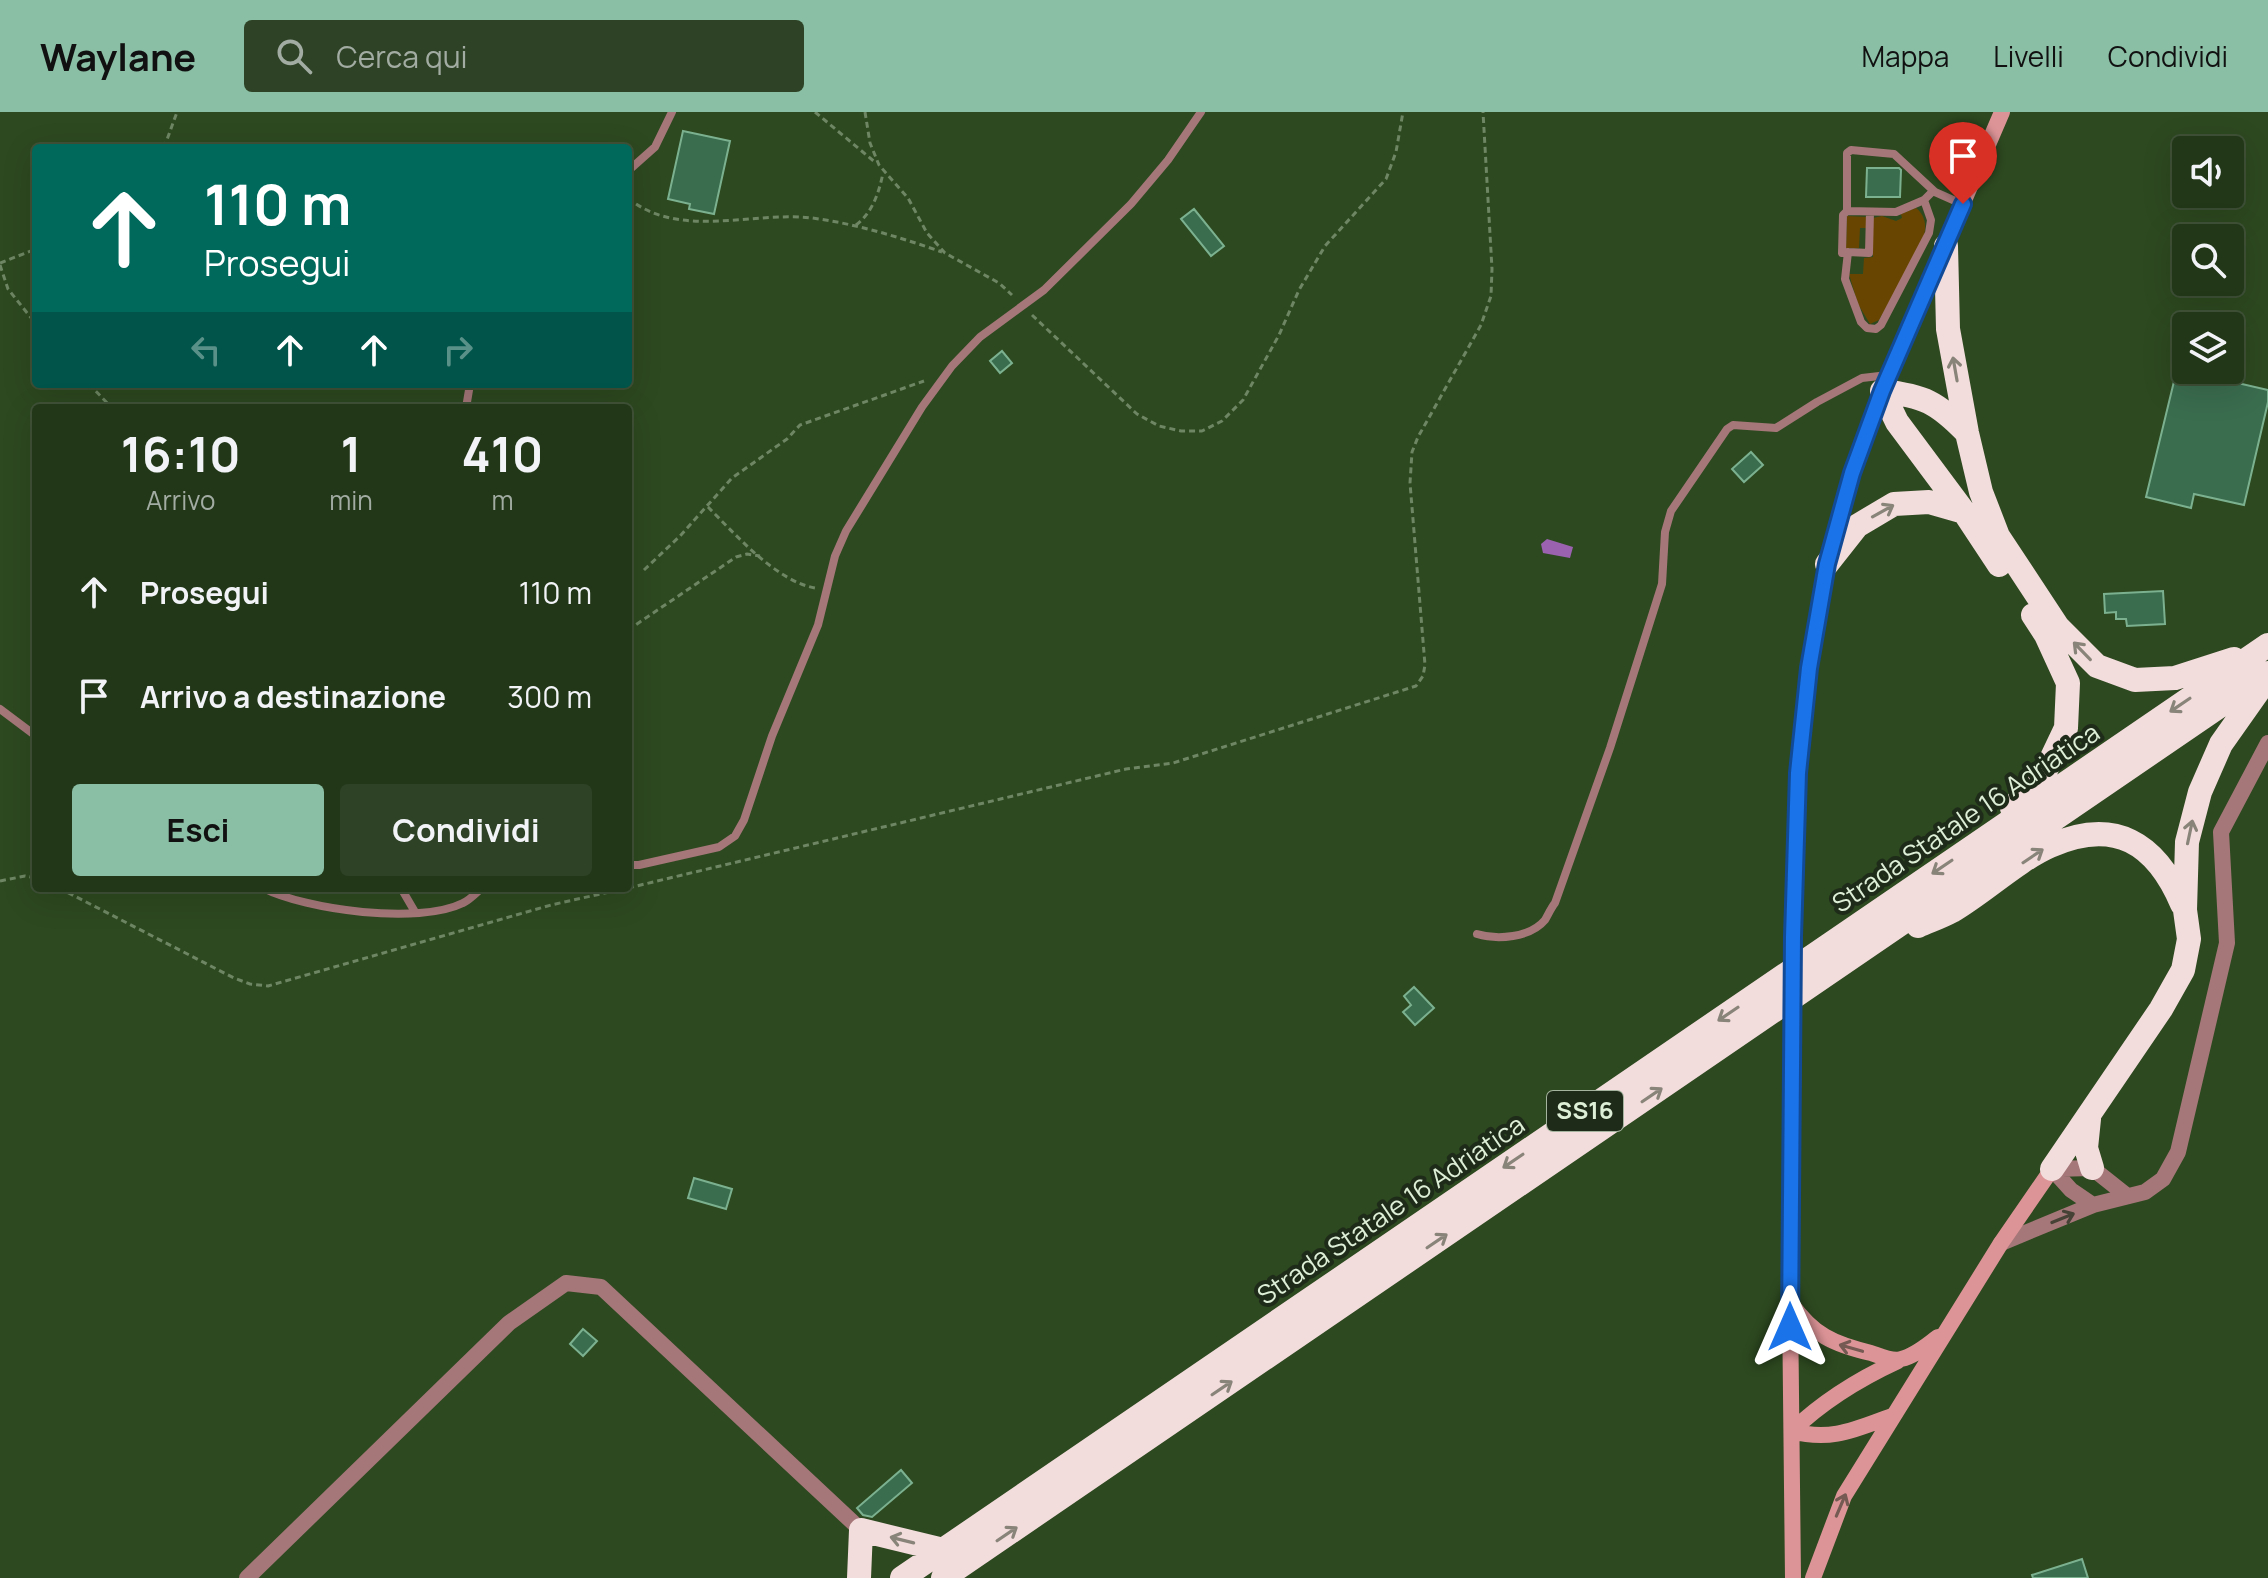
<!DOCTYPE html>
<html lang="it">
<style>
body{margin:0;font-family:Manrope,sans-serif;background:#2e4225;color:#f1f3f6;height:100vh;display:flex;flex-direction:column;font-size:30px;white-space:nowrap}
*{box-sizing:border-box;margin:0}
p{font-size:26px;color:#a2aca2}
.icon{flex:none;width:44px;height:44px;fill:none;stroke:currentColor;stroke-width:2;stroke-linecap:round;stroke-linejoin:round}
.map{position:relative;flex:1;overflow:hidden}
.sheet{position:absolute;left:32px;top:292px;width:600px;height:488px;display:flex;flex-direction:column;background:#223718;border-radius:8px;box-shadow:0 8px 32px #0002,0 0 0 2px #3f5137}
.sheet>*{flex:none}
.guide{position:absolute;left:32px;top:32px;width:600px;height:244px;border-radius:8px;box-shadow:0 8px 32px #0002,0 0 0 2px #3f5137;background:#00695c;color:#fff;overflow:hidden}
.buttons{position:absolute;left:2172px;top:24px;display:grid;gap:16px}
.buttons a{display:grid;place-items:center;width:72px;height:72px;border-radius:8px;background:#223718;box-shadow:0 8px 32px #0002,0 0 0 2px #3f5137;font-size:40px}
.pin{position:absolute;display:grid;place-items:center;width:68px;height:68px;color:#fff;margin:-82px -34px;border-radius:50% 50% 50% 0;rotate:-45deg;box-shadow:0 0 8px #0007}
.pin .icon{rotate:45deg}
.me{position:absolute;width:88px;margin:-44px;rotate:0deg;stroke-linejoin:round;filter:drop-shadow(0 0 6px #0008)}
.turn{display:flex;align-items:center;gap:28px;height:168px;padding:0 40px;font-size:36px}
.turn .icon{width:104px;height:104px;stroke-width:2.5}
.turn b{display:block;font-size:56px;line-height:68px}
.lanes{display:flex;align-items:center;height:76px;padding:0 40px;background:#0003;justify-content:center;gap:40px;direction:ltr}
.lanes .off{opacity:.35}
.eta{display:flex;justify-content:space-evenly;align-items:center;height:136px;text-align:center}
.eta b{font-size:48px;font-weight:700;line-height:56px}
.action{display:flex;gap:16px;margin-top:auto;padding:16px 40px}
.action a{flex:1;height:92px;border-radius:8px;background:#8abfa5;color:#111;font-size:32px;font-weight:700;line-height:92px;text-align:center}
.action a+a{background:#2e4225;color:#f1f3f6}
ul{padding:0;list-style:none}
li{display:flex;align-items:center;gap:24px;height:104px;padding:0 40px}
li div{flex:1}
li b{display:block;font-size:30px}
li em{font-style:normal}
header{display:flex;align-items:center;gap:48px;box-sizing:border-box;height:112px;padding:0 40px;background:#8abfa5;color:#111}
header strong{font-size:38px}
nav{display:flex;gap:44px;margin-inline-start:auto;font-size:28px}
.search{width:560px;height:72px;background:#2e4225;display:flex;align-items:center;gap:20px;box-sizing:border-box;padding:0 28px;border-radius:8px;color:#a2aca2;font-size:30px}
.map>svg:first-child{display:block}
.green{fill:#684602}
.water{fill:#9b62b0}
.building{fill:#3a6c4e;stroke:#7cb190;stroke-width:2}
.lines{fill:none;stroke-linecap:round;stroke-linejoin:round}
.path{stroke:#6e8663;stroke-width:3;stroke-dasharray:6 4;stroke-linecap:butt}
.lane{stroke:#a57779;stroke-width:8}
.street{stroke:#a57779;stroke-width:16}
.secondary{stroke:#dd9497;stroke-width:16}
.highway{stroke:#f3dcdc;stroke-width:24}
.secondary-bridge{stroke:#dd9497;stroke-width:16}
.oneway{stroke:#89847a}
.oneway2{stroke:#474236}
.oneway3{stroke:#745a52}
.route-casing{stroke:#114b97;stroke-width:20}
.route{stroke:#1a73e8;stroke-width:14}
.labels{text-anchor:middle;stroke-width:8;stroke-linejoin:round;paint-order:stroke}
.shield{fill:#1f2b19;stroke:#a5b49e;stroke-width:2}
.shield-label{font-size:24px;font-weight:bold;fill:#deefd7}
.street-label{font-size:26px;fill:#deefd7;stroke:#1f2b19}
</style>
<header>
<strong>Waylane</strong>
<div class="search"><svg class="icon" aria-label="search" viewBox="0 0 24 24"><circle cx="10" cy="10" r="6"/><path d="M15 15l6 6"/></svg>Cerca qui</div>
<nav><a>Mappa</a><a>Livelli</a><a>Condividi</a></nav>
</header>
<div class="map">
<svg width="2268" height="1466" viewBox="0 0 2268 1466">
<rect width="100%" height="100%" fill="#2d4920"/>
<path class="green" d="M 1916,96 C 1922,100 1926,109 1925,117 C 1924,137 1890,189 1879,208 L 1870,212 L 1858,192 L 1849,162 L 1863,162 L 1864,146 L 1873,145 L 1873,106 L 1882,104 L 1896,109 L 1902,106 L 1901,102 Z
M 1847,104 L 1868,105 L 1867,116 L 1860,116 L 1859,136 L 1846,136 Z"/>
<path class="water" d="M 1547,427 L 1573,435 L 1570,446 L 1543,441 L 1541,432 Z"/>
<path class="building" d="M 683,19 L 730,29 L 714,102 L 689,97 L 690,92 L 668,87 Z
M 1867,56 L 1899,56 L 1901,58 L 1900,85 L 1866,85 Z
M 1194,97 L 1224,134 L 1211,144 L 1181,107 Z
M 1002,239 L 1012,251 L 1000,261 L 990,249 Z
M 2177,257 L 2268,278 L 2268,290 L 2244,393 L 2194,382 L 2191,396 L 2146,385 Z
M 1751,340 L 1763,353 L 1744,370 L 1732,357 Z
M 2163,479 L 2165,512 L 2127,514 L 2126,507 L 2116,507 L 2116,500 L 2105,501 L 2104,482 Z
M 1414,875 L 1434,896 L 1415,913 L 1403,900 L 1411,893 L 1404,884 Z
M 694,1066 L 732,1077 L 726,1097 L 688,1086 Z
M 583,1217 L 597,1229 L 583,1244 L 570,1232 Z
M 901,1358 L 912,1371 L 872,1405 L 863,1403 L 857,1396 Z
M 2082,1447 L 2088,1466 L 2033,1466 L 2032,1463 Z"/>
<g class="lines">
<path class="path" d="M 815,0 L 876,51
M 865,0 L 870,31 L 879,53 L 908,86 L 927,121 L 945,141 L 999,171 L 1012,183
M 164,36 L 177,0
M 628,86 C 679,128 752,99 812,106 C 857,112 899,125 942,140
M 856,113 C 872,101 879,81 883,61
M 0,151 L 36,137
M 0,153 L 8,177 L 36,212
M 1032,203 L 1137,302 L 1159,314 L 1181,319 L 1202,319 L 1222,309 L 1243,288 L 1279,223 L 1299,178 L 1325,134 L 1386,67 L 1396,40 L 1403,0
M 89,272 L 112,296
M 708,395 C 735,422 776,469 815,476
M 644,458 L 680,424 L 732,366 L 787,327 L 800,313 L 924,269
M 628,518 L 736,445 L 747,442 L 760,444
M 0,769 L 25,764 L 36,766
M 59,776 L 234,866 L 250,872 L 268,874 L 551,793 L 627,776
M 628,776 L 1126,657 L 1173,651 L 1416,574 L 1423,564 L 1425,553 L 1410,371 L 1412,340 L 1418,325 L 1481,213 L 1491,184 L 1492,157 L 1483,0"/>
<path class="lane" d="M 628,59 L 655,35 L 672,0
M 1933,79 L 1924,88 L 1931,108 L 1929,121 L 1881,213 L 1876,217 L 1867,216 L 1861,210 L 1845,167 L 1848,140 L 1842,141 L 1843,103 L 1847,99 L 1847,41 L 1851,38 L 1894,42 L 1935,80 L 1962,92
M 1847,99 L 1896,100 L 1924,88
M 1848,140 L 1869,141 L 1870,100
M 466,296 L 470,272
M 0,597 L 36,624
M 628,753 L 639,753 L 719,735 L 735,724 L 744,708 L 772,624 L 818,513 L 835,444 L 846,419 L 922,295 L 952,254 L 980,225 L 1044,178 L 1131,92 L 1168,48 L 1201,0
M 263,776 C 306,798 419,813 463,791 C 470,788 476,781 482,776
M 401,776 L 415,800
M 1477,822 C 1497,828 1530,826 1545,808 C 1548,803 1551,796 1555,791 L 1610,636 L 1662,472 L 1665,420 L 1671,399 L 1727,317 L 1733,313 L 1776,316 L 1817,290 L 1862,266 L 1888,263"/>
<path class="street" d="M 2052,1057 L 2092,1056 L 2126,1083
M 2052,1057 L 2071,1078 L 2093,1093
M 2001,1131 L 2093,1093 L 2145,1080 L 2163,1067 L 2178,1040 L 2227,831 L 2221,720 L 2268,631
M 247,1466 L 509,1211 L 566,1171 L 601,1175 L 861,1418"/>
<path class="secondary" d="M 1793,825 L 1798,661 L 1809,556 L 1827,452 L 1852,361 L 1882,279 L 2002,0
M 1790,1190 C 1813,1223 1833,1232 1871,1241 C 1880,1244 1893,1250 1901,1247 C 1915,1244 1927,1233 1938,1225
M 1792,1319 C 1823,1289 1859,1267 1898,1249
M 1792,1319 C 1831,1330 1856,1317 1892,1304
M 1793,1466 L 1790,1190 L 1794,905
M 1813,1466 L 1844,1384 L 2001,1131 L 2052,1057"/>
<path class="highway" d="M 1946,134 L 1948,217 L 1967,321 L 1981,380 L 1998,424 L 2058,515 L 2097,554 L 2135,568 L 2175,566 L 2234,547
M 1882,279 L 1897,310 L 1964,400
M 1882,279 C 1924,284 1937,290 1967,321
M 1827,452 L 1857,414 L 1894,392 L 1929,390 L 1964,400 L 1999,453
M 2012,696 L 2046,658 L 2066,616 L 2068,571 L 2046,523 L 2033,503
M 1918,814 C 1929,809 1941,805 1952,799 C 1983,781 2018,748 2050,734 C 2115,705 2156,731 2182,792
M 2089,1007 L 2086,1036 L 2092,1056
M 2052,1057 L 2161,897 L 2183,858 L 2189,827 L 2185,798 L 2187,730 L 2200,680 L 2221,632 L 2264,571
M 859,1466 L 861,1418 L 943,1438
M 902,1466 L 2268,533
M 943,1466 L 2268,561"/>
<path class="secondary-bridge" d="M 1793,825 L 1794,905"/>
</g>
<defs><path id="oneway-shaft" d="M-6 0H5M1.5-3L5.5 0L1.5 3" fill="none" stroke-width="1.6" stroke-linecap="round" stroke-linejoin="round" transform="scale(2)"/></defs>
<g class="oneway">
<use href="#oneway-shaft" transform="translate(1955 257) rotate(-100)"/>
<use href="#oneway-shaft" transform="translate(1883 399) rotate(-29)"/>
<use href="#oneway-shaft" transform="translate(2082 539) rotate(-134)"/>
<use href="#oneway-shaft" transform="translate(2180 593) rotate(146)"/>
<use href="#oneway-shaft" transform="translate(2190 720) rotate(-78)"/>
<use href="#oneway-shaft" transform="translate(2033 744) rotate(-34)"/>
<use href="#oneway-shaft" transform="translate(1942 755) rotate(146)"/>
<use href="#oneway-shaft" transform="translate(1728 902) rotate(146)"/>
<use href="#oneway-shaft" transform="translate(1652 983) rotate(-34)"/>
<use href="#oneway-shaft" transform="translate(1513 1049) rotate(146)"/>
<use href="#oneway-shaft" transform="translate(1437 1129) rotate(-34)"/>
<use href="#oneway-shaft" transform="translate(1222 1276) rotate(-34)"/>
<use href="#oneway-shaft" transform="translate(1007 1422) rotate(-34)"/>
<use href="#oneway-shaft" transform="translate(902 1428) rotate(-166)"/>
</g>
<use class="oneway2" href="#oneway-shaft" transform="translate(2063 1106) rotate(-22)"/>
<g class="oneway3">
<use href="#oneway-shaft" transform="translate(1851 1236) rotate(-164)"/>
<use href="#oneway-shaft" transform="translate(1841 1393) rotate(-67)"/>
</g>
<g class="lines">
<g class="route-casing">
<path id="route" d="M 1790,1215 L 1793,825 L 1798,661 L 1809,556 L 1827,452 L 1852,361 L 1882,279 L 1963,92"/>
</g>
<use href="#route" class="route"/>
</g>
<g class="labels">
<rect class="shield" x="1547" y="979" width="76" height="40" rx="6"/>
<g class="shield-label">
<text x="1585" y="1007">SS16</text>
</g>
<g class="street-label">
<text transform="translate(1966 706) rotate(-34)" y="9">Strada Statale 16 Adriatica</text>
<text transform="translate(1391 1098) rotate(-34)" y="9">Strada Statale 16 Adriatica</text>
</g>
</g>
</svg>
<div class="buttons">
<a><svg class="icon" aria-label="sound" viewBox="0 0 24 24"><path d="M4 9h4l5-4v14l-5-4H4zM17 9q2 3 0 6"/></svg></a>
<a><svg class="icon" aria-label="search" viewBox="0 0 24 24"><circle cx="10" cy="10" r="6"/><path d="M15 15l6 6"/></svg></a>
<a><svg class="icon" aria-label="layers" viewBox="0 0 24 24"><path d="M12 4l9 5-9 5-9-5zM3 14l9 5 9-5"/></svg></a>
</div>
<div class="pin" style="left:1963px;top:92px;background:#d93025"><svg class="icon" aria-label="arrive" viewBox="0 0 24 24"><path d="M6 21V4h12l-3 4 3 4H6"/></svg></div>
<svg class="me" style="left:1790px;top:1215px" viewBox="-20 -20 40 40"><path d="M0-17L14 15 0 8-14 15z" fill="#1a73e8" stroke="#fff" stroke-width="4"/></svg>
<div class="guide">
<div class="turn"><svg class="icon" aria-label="ahead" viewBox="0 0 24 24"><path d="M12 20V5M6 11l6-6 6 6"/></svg><div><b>110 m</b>Prosegui</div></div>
<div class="lanes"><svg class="icon off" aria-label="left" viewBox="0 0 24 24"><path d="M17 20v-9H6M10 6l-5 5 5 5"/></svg><svg class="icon" aria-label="ahead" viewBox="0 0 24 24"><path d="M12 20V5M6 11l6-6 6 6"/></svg><svg class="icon" aria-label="ahead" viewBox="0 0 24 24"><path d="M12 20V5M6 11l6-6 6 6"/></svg><svg class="icon off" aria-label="right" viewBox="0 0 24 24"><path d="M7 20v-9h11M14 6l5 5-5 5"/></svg></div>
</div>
<section class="sheet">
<div class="eta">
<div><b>16:10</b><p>Arrivo</p></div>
<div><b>1</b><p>min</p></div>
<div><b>410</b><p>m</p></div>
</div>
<ul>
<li><svg class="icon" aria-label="ahead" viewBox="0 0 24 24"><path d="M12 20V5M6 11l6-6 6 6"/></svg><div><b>Prosegui</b></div><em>110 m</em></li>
<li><svg class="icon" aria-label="arrive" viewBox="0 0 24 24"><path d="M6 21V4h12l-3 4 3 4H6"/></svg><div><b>Arrivo a destinazione</b></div><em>300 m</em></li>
</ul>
<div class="action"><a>Esci</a><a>Condividi</a></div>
</section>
</div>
